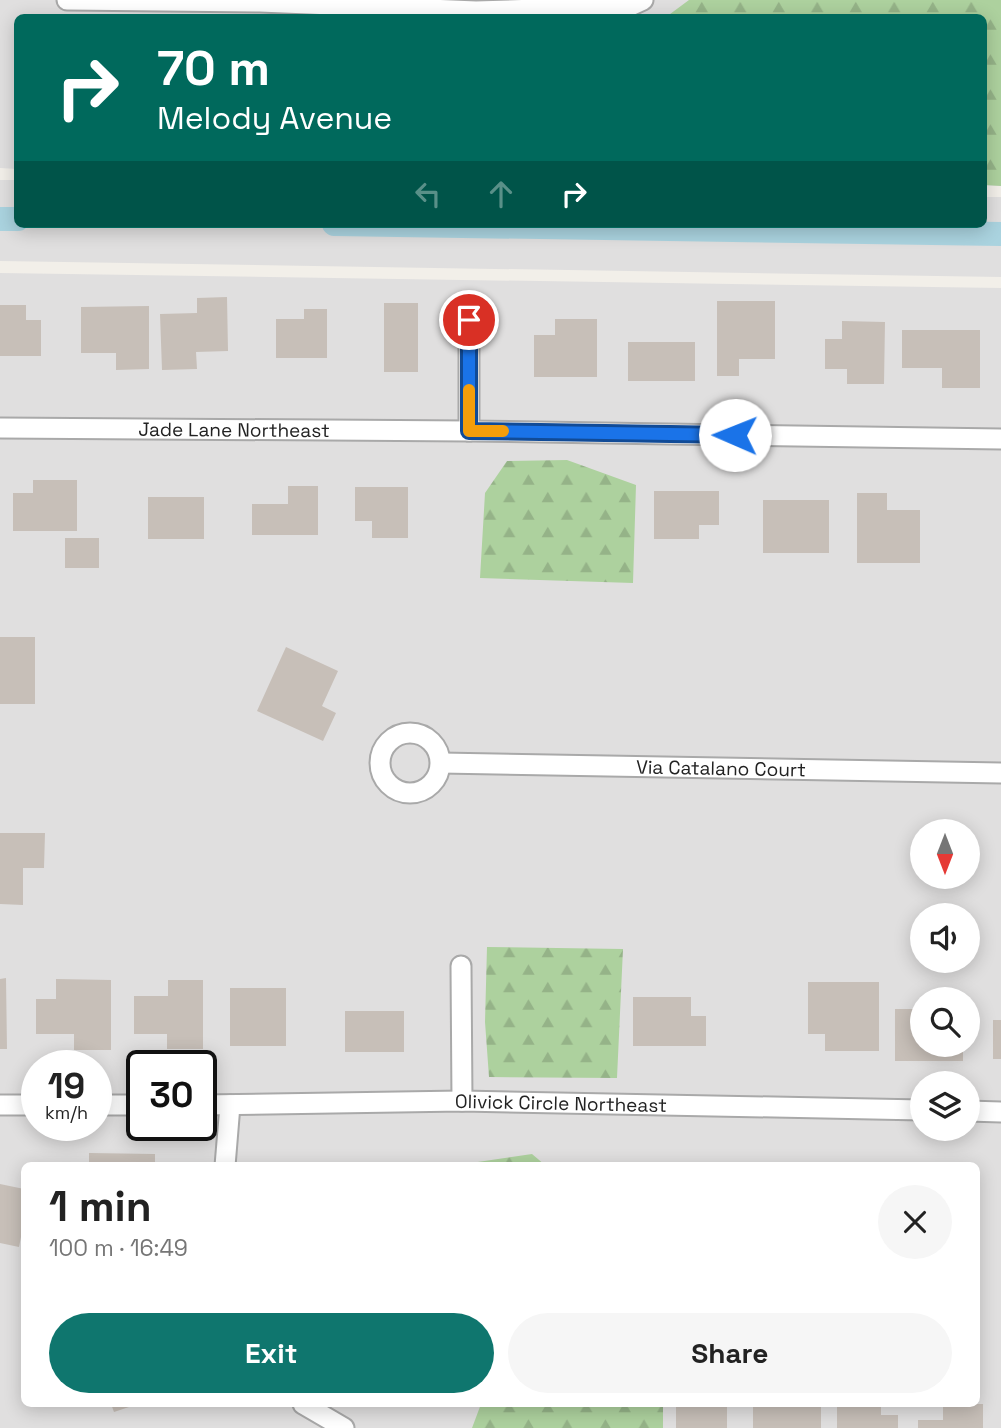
<!DOCTYPE html>
<meta charset="utf-8">
<style>
body{margin:0;font-family:"Space Grotesk",sans-serif;background:#f6f6f6;color:#222;height:100vh;display:flex;flex-direction:column;font-size:26px;white-space:nowrap}
*{box-sizing:border-box;margin:0}
p{font-size:23px;color:#767676}
.icon{flex:none;width:38px;height:38px;fill:none;stroke:currentColor;stroke-width:2;stroke-linecap:round;stroke-linejoin:round}
.map{position:relative;flex:1;overflow:hidden}
.sheet{position:absolute;left:21px;top:1162px;width:959px;height:245px;display:flex;flex-direction:column;background:#fff;border-radius:10px;box-shadow:0 4px 18px #0003}
.sheet>*{flex:none}
.banner{position:absolute;left:14px;top:14px;width:973px;height:214px;border-radius:10px;box-shadow:0 4px 18px #0003;background:#00695c;color:#fff;overflow:hidden}
.needle{width:46px;rotate:180deg}
.buttons{position:absolute;left:910px;top:819px;display:grid;gap:14px}
.buttons a{display:grid;place-items:center;width:70px;height:70px;border-radius:50%;background:#fff;box-shadow:0 4px 18px #0003;font-size:35px}
.speed{position:absolute;left:21px;top:1050px;display:flex;gap:14px;font-size:35px;font-weight:700;text-align:center}
.speed>*{display:grid;place-content:center;width:91px;height:91px;border-radius:50%;background:#fff;box-shadow:0 4px 18px #0003;line-height:1}
.speed small{font-size:18px;font-weight:400}
.speed .limit{border:4px solid #111;border-radius:10px;background:#fff;color:#111}
.pin{position:absolute;display:grid;place-items:center;width:60px;height:60px;color:#fff;margin:-30px;border:4px solid #fff;border-radius:50%;box-shadow:0 2px 7px #0007}
.me{position:absolute;width:77px;margin:-38px;rotate:271deg;stroke-linejoin:round;filter:drop-shadow(0 0 5px #0008)}
.turn{display:flex;align-items:center;gap:24px;height:147px;padding:0 28px;font-size:32px}
.turn .icon{width:91px;height:91px;stroke-width:2.5}
.turn b{display:block;font-size:49px;line-height:60px}
.lanes{display:flex;align-items:center;height:66px;padding:0 28px;background:#0003;justify-content:center;gap:35px;direction:ltr}
.lanes .off{opacity:.35}
.round{display:grid;place-items:center;flex:none;width:74px;height:74px;border-radius:37px;background:#f6f6f6}
.headline{display:flex;align-items:center;justify-content:space-between;height:119px;padding:0 28px}
h1{font-size:42px;font-weight:600;line-height:52px}
.cta{display:flex;gap:14px;margin-top:auto;padding:14px 28px}
.cta a{flex:1;height:80px;border-radius:42px;background:#0f766e;color:#fff;font-size:28px;font-weight:600;line-height:80px;text-align:center}
.cta a+a{background:#f6f6f6;color:#222}
.map>svg:first-child{display:block}
.residential{fill:#e0dfdf;fill-rule:evenodd}
.forest{fill:url(#forest-firs)}
.lines{fill:none;stroke-linecap:round;stroke-linejoin:round}
.canal{stroke:#aad3df;stroke-width:24}
.building{fill:#c7bfb8}
.street-casing{stroke:#a9a9a9;stroke-width:23}
.street{stroke:#fff;stroke-width:19}
.route-casing{stroke:#114b97;stroke-width:18}
.route{stroke:#1a73e8;stroke-width:12}
.slow{stroke:#f59e0b;stroke-width:12}
.labels{text-anchor:middle;stroke-width:5;stroke-linejoin:round;paint-order:stroke}
.street-label{font-size:19px;fill:#222;stroke:#fff}
</style>
<div class="map">
<svg width="1001" height="1428" viewBox="0 0 1001 1428">
<defs>
<pattern id="forest-firs" width="22" height="20" patternUnits="userSpaceOnUse" patternTransform="scale(1.75)"><rect width="22" height="20" fill="#add19e"/><path d="M5 1l3.5 6h-7zM16 11l3.5 6h-7z" fill="#95b388"/></pattern>
</defs>
<rect width="100%" height="100%" fill="#f2efe9"/>
<path class="residential" d="M 0,0 L 1001,0 L 1001,186 L 984,185 L 984,18 L 18,18 L 17,169 L 0,168 Z
M 0,180 L 17,180 L 18,224 L 984,224 L 984,197 L 1001,197 L 1001,277 L 0,261 Z
M 0,273 L 1001,288 L 1001,1428 L 0,1428 ZM 922,831 L 968,831 L 968,877 L 922,877 ZM 922,915 L 968,915 L 968,961 L 922,961 ZM 922,999 L 968,999 L 968,1045 L 922,1045 ZM 37,1066 L 96,1066 L 96,1125 L 37,1125 ZM 142,1066 L 201,1066 L 201,1125 L 142,1125 ZM 922,1083 L 968,1083 L 968,1129 L 922,1129 ZM 24,1166 L 976,1166 L 976,1404 L 24,1404 Z"/>
<path class="forest" d="M 689,0 L 1001,0 L 1001,186 L 984,185 L 984,18 L 666,17 Z
M 567,460 L 636,485 L 633,583 L 480,578 L 485,493 L 507,461 Z
M 487,947 L 623,949 L 617,1078 L 489,1077 L 485,1022 Z
M 532,1154 L 545,1165 L 457,1165 Z
M 481,1404 L 663,1404 L 663,1428 L 472,1428 Z"/>
<g class="lines">
<path class="canal" d="M 0,219 L 18,219
M 334,224 L 1001,234"/>
</g>
<path class="building" d="M 227,297 L 228,351 L 196,352 L 197,369 L 162,370 L 160,314 L 197,313 L 197,298 Z
M 717,301 L 775,301 L 775,359 L 739,359 L 739,376 L 717,376 Z
M 384,303 L 418,303 L 418,372 L 384,372 Z
M 0,305 L 26,305 L 26,320 L 41,320 L 41,356 L 0,356 Z
M 149,306 L 149,369 L 116,370 L 116,353 L 81,353 L 81,307 Z
M 304,309 L 327,309 L 327,358 L 276,358 L 276,319 L 304,319 Z
M 555,319 L 597,319 L 597,377 L 534,377 L 534,335 L 555,335 Z
M 842,321 L 885,322 L 884,384 L 847,384 L 847,369 L 825,369 L 825,339 L 842,339 Z
M 902,330 L 980,330 L 980,388 L 942,388 L 942,368 L 902,368 Z
M 628,342 L 695,342 L 695,381 L 628,381 Z
M 33,480 L 77,480 L 77,531 L 13,531 L 13,493 L 33,493 Z
M 288,486 L 318,486 L 318,535 L 252,535 L 252,504 L 288,504 Z
M 355,487 L 408,487 L 408,538 L 372,538 L 372,521 L 355,521 Z
M 654,491 L 719,491 L 719,525 L 699,525 L 699,539 L 654,539 Z
M 857,493 L 887,493 L 887,510 L 920,510 L 920,563 L 857,563 Z
M 148,497 L 204,497 L 204,539 L 148,539 Z
M 763,500 L 829,500 L 829,553 L 763,553 Z
M 65,538 L 99,538 L 99,568 L 65,568 Z
M 0,637 L 35,637 L 35,704 L 0,704 Z
M 286,647 L 338,671 L 322,706 L 336,713 L 323,741 L 257,711 Z
M 0,833 L 45,833 L 44,868 L 23,868 L 23,905 L 0,904 Z
M 6,978 L 7,1049 L 0,1049 L 0,979 Z
M 56,979 L 111,980 L 111,1050 L 74,1050 L 74,1034 L 36,1034 L 36,999 L 56,999 Z
M 168,980 L 203,980 L 203,1049 L 167,1049 L 167,1034 L 134,1034 L 134,996 L 168,996 Z
M 808,982 L 879,982 L 879,1051 L 825,1051 L 825,1034 L 808,1034 Z
M 230,988 L 286,988 L 286,1046 L 230,1046 Z
M 929,992 L 963,992 L 963,999 L 929,999 Z
M 633,997 L 691,997 L 691,1016 L 706,1016 L 706,1046 L 633,1046 Z
M 895,1009 L 922,1009 L 922,1045 L 963,1045 L 963,1061 L 895,1061 Z
M 345,1011 L 404,1011 L 404,1052 L 345,1052 Z
M 993,1020 L 1001,1020 L 1001,1059 L 993,1059 Z
M 89,1153 L 155,1154 L 155,1166 L 89,1166 Z
M 0,1184 L 24,1189 L 24,1222 L 19,1247 L 0,1243 Z
M 111,1404 L 138,1404 L 114,1412 Z
M 753,1404 L 821,1404 L 821,1428 L 753,1428 Z
M 943,1404 L 983,1404 L 983,1428 L 918,1428 L 918,1420 L 943,1420 Z
M 837,1405 L 881,1405 L 881,1415 L 898,1415 L 898,1428 L 837,1428 Z
M 676,1407 L 727,1407 L 727,1428 L 676,1428 Z"/>
<g class="lines">
<g class="street-casing">
<g id="street">
<path d="M 67,0 L 260,2 L 476,11 L 630,6 L 643,0"/>
<path id="s1" d="M 0,428 L 469,431 L 1001,439"/>
<path d="M 469,431 L 469,320"/>
<circle cx="410" cy="763" r="30"/>
<path id="s2" d="M 441,763 L 1001,773"/>
<path d="M 461,966 L 462,1101"/>
<path d="M 0,1105 L 37,1105"/>
<path d="M 96,1105 L 142,1105"/>
<path id="s3" d="M 201,1105 L 462,1101 L 922,1110"/>
<path d="M 968,1111 L 1001,1112"/>
<path d="M 225,1166 L 230,1105"/>
<path d="M 303,1404 L 344,1428"/>
</g>
</g>
<use href="#street" class="street"/>
</g>
<g class="lines">
<g class="route-casing">
<path id="route" d="M 469,320 L 469,431 L 735,435"/>
</g>
<use href="#route" class="route"/>
<path class="slow" d="M 469,390 L 469,431 L 503,431"/>
</g>
<g class="labels">
<g class="street-label">
<text dy="7" stroke="none"><textPath href="#s1" startOffset="234">Jade Lane Northeast</textPath></text>
<text dy="7" stroke="none"><textPath href="#s2" startOffset="280">Via Catalano Court</textPath></text>
<text dy="7" stroke="none"><textPath href="#s3" startOffset="360">Olivick Circle Northeast</textPath></text>
</g>
</g>
</svg>
<div class="buttons">
<a><svg class="needle" viewBox="-14 -14 28 28"><path d="M0-13l5 13h-10z" fill="#e53935"/><path d="M0 13l5-13h-10z" fill="#767676"/></svg></a>
<a><svg class="icon" aria-label="sound" viewBox="0 0 24 24"><path d="M4 9h4l5-4v14l-5-4H4zM17 9q2 3 0 6"/></svg></a>
<a><svg class="icon" aria-label="search" viewBox="0 0 24 24"><circle cx="10" cy="10" r="6"/><path d="M15 15l6 6"/></svg></a>
<a><svg class="icon" aria-label="layers" viewBox="0 0 24 24"><path d="M12 4l9 5-9 5-9-5zM3 14l9 5 9-5"/></svg></a>
</div>
<div class="speed"><div>19<small>km/h</small></div><div class="limit">30</div></div>
<div class="pin" style="left:469px;top:320px;background:#d93025"><svg class="icon" aria-label="arrive" viewBox="0 0 24 24"><path d="M6 21V4h12l-3 4 3 4H6"/></svg></div>
<svg class="me" style="left:735px;top:435px" viewBox="-20 -20 40 40"><circle r="19" fill="#fff"/><path d="M0-13L10 11 0 6-10 11z" fill="#1a73e8"/></svg>
<div class="banner">
<div class="turn"><svg class="icon" aria-label="right" viewBox="0 0 24 24"><path d="M7 20v-9h11M14 6l5 5-5 5"/></svg><div><b>70 m</b>Melody Avenue</div></div>
<div class="lanes"><svg class="icon off" aria-label="left" viewBox="0 0 24 24"><path d="M17 20v-9H6M10 6l-5 5 5 5"/></svg><svg class="icon off" aria-label="ahead" viewBox="0 0 24 24"><path d="M12 20V5M6 11l6-6 6 6"/></svg><svg class="icon" aria-label="right" viewBox="0 0 24 24"><path d="M7 20v-9h11M14 6l5 5-5 5"/></svg></div>
</div>
<section class="sheet">
<div class="headline"><div><h1>1 min</h1><p>100 m · 16:49</p></div><a class="round"><svg class="icon" aria-label="close" viewBox="0 0 24 24"><path d="M6 6l12 12M18 6L6 18"/></svg></a></div>
<div class="cta"><a>Exit</a><a>Share</a></div>
</section>
</div>
